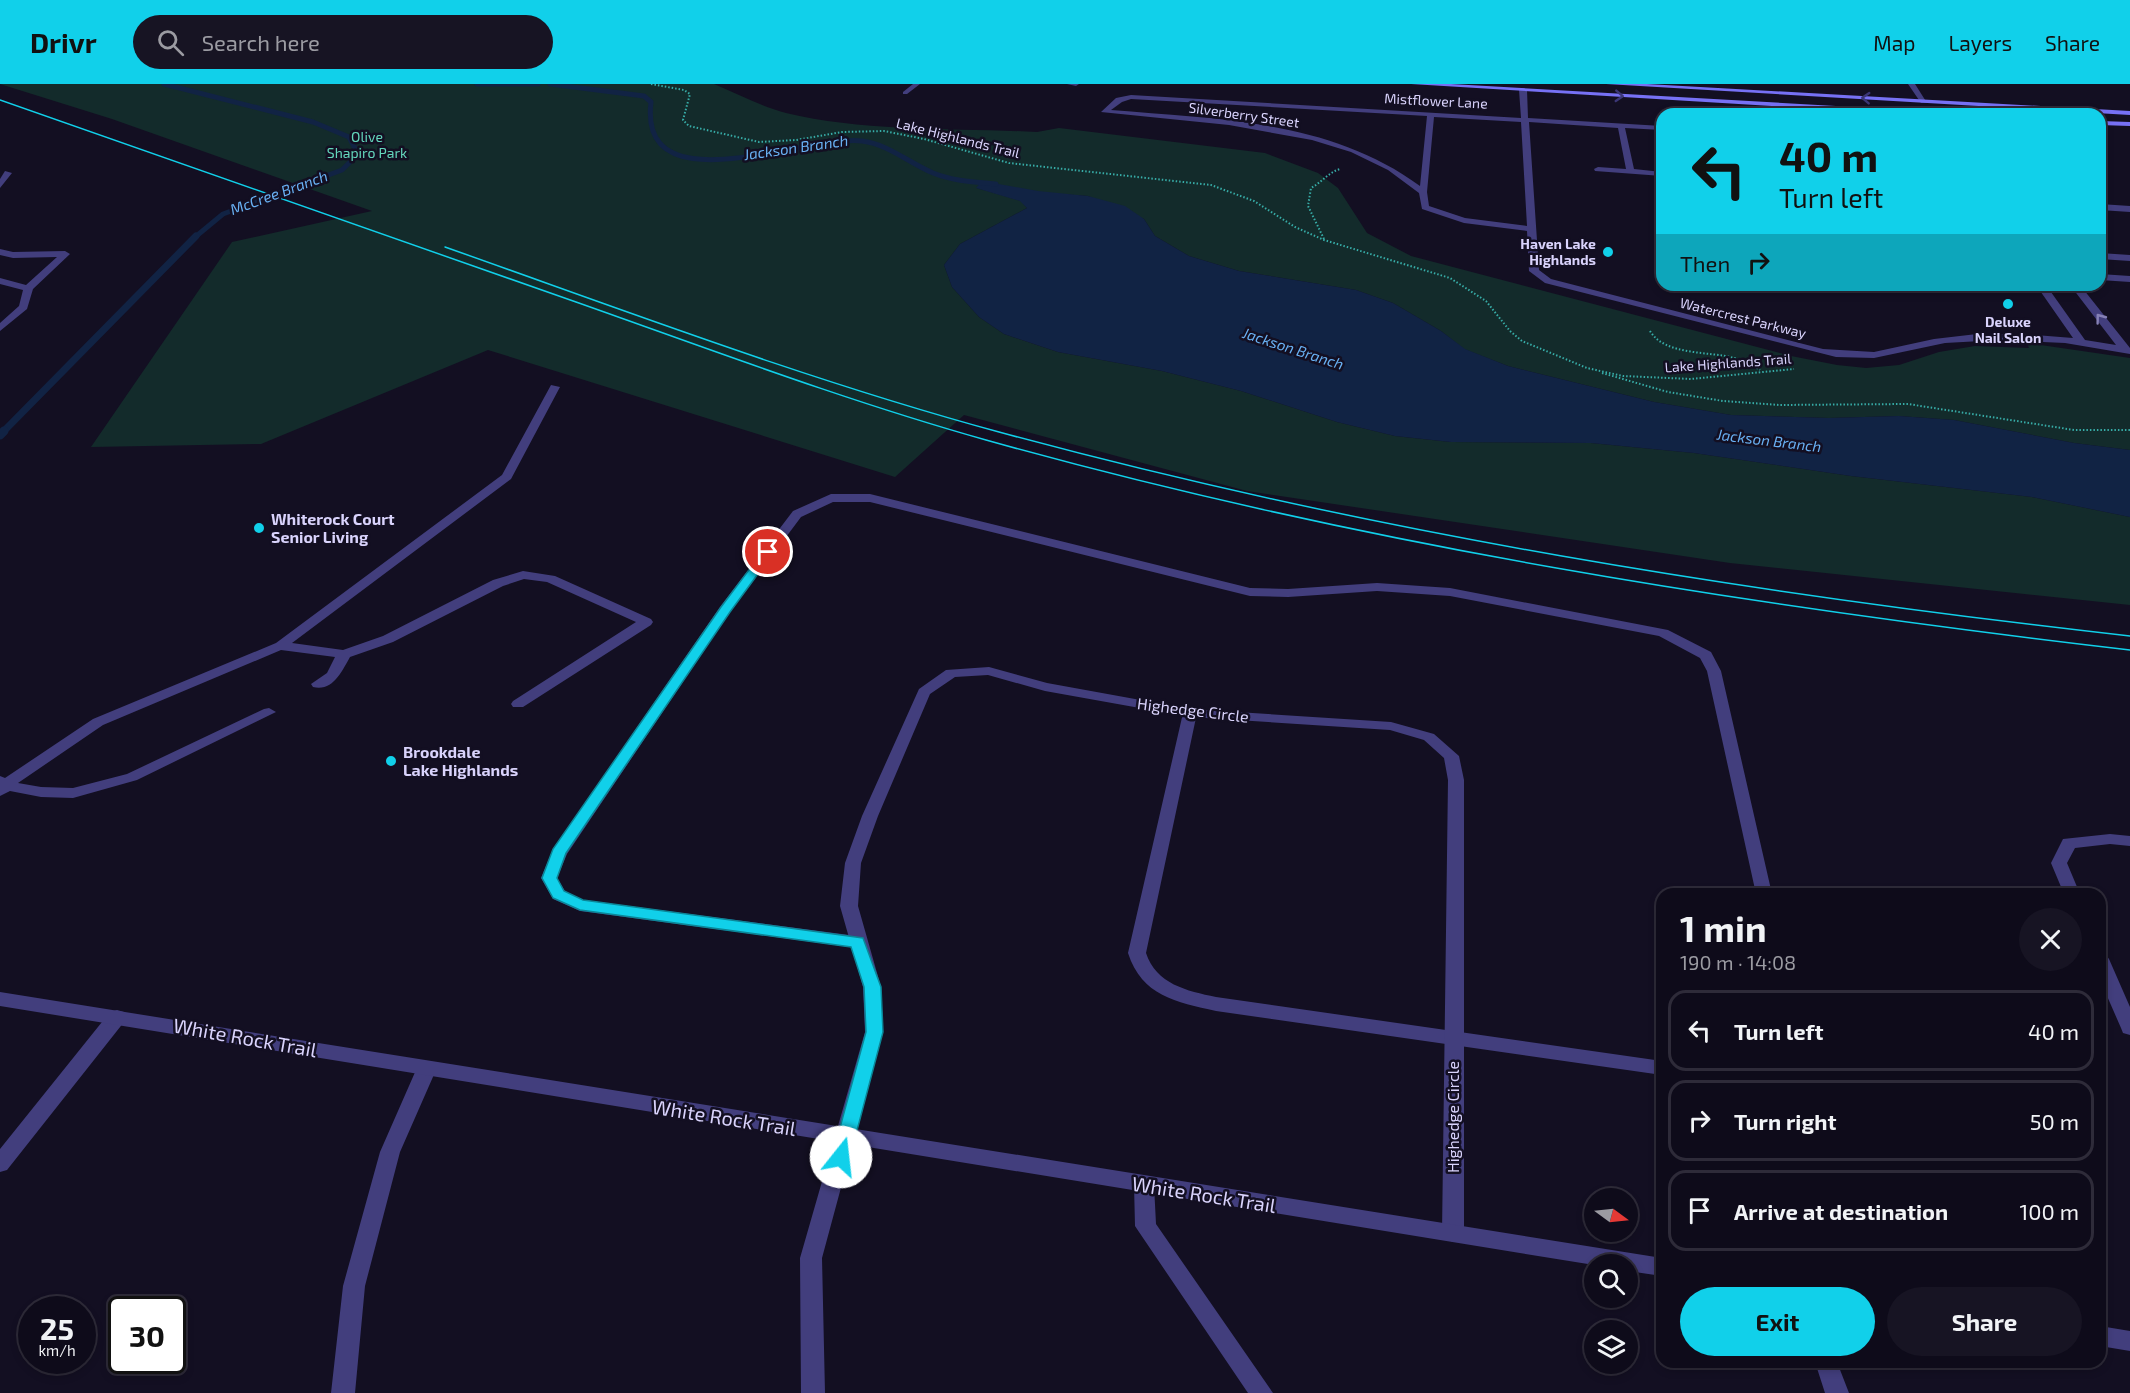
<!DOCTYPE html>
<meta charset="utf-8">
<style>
body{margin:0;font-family:"Exo 2",sans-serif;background:#171423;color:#f1f3f6;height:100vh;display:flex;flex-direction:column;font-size:22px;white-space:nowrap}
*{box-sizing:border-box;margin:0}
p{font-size:20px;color:#9b9ba2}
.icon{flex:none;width:33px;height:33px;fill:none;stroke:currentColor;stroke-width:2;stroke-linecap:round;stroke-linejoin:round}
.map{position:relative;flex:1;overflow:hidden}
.details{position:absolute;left:1656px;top:804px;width:450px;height:480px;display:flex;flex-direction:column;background:#0e0b1a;border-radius:18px;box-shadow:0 3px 9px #0003,0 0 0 2px #2e2b39}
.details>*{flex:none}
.hud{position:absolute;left:1656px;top:24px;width:450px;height:183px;border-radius:18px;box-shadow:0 3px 9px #0003,0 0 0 2px #2e2b39;background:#11d0ea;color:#111;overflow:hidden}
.needle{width:39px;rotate:105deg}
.buttons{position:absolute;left:1584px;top:1104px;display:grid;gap:12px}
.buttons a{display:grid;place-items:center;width:54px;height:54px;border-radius:50%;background:#0e0b1a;box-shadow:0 3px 9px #0003,0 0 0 2px #2e2b39;font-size:30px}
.speed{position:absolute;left:18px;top:1212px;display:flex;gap:12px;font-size:30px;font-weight:700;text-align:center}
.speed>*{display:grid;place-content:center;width:78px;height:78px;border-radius:50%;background:#0e0b1a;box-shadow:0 3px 9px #0003,0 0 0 2px #2e2b39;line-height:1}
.speed small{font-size:15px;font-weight:400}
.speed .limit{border:3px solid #111;border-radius:9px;background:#fff;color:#111}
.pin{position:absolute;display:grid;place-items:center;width:51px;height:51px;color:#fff;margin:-26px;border:3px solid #fff;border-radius:50%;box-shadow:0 2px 6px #0007}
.me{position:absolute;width:66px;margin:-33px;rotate:16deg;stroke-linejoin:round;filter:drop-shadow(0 0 4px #0008)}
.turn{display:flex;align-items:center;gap:21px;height:126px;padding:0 24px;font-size:27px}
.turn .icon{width:78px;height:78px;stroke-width:2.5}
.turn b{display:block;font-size:42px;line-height:51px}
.then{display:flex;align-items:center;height:57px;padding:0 24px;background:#0003;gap:12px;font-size:22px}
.round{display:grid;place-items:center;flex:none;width:63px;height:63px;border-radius:32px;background:#171423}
.summary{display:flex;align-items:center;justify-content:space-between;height:102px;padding:0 24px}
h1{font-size:36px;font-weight:700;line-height:45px}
.action{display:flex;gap:12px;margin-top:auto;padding:12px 24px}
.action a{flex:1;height:69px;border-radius:36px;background:#11d0ea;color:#111;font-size:24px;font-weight:700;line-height:69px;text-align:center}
.action a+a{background:#171423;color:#f1f3f6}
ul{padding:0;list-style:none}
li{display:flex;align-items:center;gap:18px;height:81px;margin:0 12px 9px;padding:0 12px;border:3px solid #2e2b39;border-radius:18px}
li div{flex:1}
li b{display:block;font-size:22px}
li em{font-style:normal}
header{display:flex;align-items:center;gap:36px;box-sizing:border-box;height:84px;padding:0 30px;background:#11d0ea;color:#111}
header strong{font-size:28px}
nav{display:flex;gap:33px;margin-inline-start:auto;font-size:21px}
.search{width:420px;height:54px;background:#171423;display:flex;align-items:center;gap:15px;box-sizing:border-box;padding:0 21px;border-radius:33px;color:#9b9ba2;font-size:22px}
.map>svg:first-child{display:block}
.green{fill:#132b2b}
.water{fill:#112344}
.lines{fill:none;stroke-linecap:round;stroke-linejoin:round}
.stream-far2{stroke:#112344;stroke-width:5}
.stream-far1{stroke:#112344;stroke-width:7}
.stream{stroke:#112344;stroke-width:9}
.path{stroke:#37aca7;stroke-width:2;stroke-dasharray:1.5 2;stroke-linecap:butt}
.service{fill:#423e7d;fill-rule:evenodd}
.minor{fill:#423e7d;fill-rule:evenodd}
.tertiary{fill:#423e7d;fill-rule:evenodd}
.secondary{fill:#7771f5;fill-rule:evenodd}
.tram{stroke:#11d0ea;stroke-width:1.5}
.oneway{stroke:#3b3676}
.oneway2{stroke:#8681b6}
.route{fill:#11d0ea;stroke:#0b8798;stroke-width:1.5}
.poi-dot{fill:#11d0ea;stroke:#130f22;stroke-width:2}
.labels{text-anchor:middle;stroke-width:5;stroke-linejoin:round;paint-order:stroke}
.far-street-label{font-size:14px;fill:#d9d3fc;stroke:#130f22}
.far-park-label{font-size:14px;fill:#64d7bd;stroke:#130f22}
.far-poi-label{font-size:14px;font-weight:bold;fill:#d9d3fc;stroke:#130f22;text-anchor:end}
.far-water-label{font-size:15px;font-style:italic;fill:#69b1f4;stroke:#130f22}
.poi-label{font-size:16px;font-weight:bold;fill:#d9d3fc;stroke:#130f22;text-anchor:start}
.street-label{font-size:16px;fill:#d9d3fc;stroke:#130f22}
.near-street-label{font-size:20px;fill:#d9d3fc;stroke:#130f22}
</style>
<header>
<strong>Drivr</strong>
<div class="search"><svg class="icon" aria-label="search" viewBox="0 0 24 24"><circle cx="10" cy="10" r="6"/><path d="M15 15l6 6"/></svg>Search here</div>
<nav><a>Map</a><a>Layers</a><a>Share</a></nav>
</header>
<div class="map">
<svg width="2130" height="1309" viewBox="0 0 2130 1309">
<rect width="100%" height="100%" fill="#130f22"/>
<path class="green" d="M 0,0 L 714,0 C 738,10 760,22 786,29 C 864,48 957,44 1037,48 L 1059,44 L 1265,69 L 1318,89 L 1338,104 L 1367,149 L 1411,172 L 1791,272 L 1837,281 L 1866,284 L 1899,281 L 1939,268 L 1975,262 L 2029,264 L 2027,259 L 2130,274 L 2130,366 L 2074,359 L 1954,336 L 1899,332 L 1829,334 L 1731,331 L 1654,318 L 1508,282 L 1464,265 L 1441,247 L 1393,219 L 1356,206 L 1239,187 L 1189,172 L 1155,152 L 1144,135 L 1088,112 L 977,104 L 1021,117 L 1027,124 L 960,160 L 944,181 L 952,203 L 979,233 L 1004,250 L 1058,268 L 1162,287 L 1241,307 L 1337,338 L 1395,352 L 1451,358 L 1591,359 L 1694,369 L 1851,392 L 2032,413 L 2130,433 L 2130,521 L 1730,479 L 1247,407 L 964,331 L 895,393 L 488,266 L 261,360 L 91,363 L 232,158 L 372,127 L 112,35 Z"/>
<path class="water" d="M 982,97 L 1038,107 L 1088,112 L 1125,122 L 1144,135 L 1155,152 L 1189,172 L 1239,187 L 1356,206 L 1393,219 L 1441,247 L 1465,265 L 1508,282 L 1654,318 L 1731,331 L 1829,334 L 1899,332 L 1954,336 L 2074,359 L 2130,366 L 2130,433 L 2032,413 L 1851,392 L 1694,369 L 1591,359 L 1451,358 L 1395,352 L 1337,338 L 1241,307 L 1162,287 L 1058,268 L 1004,250 L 979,233 L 952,203 L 944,181 L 960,160 L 1027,124 L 1020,117 L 976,104 Z"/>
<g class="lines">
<path class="stream-far2" d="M 164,0 L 313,38 L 349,53 L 358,70 L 342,86 L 223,130 L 194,154
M 477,0 L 538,0
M 550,0 L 644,12 L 651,18 C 638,124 807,50 862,57 C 888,60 909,79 933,89 C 953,97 974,98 996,100"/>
<path class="stream-far1" d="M 3,348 L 196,152"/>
<path class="stream" d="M 0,351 L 4,347"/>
<path class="path" d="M 651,0 L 684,6 L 690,10 L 683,36 L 689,42 L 759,58 L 796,56 L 842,48 L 884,47 L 924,55 L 1009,79 L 1211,101 L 1254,117 L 1295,143 L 1324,156 L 1450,194 L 1486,217 L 1510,247 L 1522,257 L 1587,284 L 1623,292 L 1691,295 L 1794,285
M 1324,155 L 1308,122 L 1311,104 C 1322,98 1329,88 1340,85
M 1650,247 C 1665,272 1710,267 1734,274 C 1744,277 1752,281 1760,286
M 1602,289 L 1668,308 L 1723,317 L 1779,321 L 1908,320 L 2074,346 L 2130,346"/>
<path class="service" d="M 913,0 L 920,0 L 907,10 L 903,10 L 903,8 Z
M 1067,0 L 1079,0 L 1076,2 Z
M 5,87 L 12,89 L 0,104 L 0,95 Z
M 2100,120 L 2130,122 L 2130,128 L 2100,126 Z
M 0,165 L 13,168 L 65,167 L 70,170 L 33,205 L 27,225 L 0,247 L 0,239 L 19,222 L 23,206 L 0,200 L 0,194 L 26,201 L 57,173 L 13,174 L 0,171 Z
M 551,301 L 560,303 L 511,395 L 292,559 L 343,566 L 383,552 L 493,496 L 523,487 L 555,492 L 651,535 L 653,538 L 651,541 L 523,623 L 513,623 L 511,620 L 513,617 L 636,538 L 547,498 L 524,495 L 503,502 L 393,558 L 350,573 C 342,587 333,608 313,603 L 311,600 L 327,589 L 335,573 L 281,566 L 103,641 L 18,699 L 41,703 L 73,704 L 127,690 L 264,625 L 269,624 L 276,628 L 137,696 L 73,714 L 41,713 L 10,707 L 0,712 L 0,692 L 5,694 L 93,635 L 276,559 L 502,391 Z
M 831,410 L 870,410 L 1250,504 L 1288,505 L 1377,499 L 1450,504 L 1668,546 L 1711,568 L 1721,587 L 1772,810 L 1756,810 L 1707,587 L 1700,574 L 1659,552 L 1450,512 L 1377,507 L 1288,513 L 1250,512 L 870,418 L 833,418 L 801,433 L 730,528 L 567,770 L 557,794 L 565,807 L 583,816 L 857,852 L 863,854 L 866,858 L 863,862 L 857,864 L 580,827 L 553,815 L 541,794 L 553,765 L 720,523 L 793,427 Z
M 1190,625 L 1197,629 L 1146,869 C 1156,900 1187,907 1216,913 L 1662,977 L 1662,991 L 1216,927 C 1176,918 1142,912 1128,869 L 1183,629 Z
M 426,979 L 433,981 L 436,986 L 400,1068 L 365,1202 L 355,1309 L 331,1309 L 343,1202 L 380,1068 L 416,986 L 419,981 Z
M 1144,1093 L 1151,1095 L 1154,1101 L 1156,1140 L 1273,1309 L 1248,1309 L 1139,1148 L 1135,1142 L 1134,1101 L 1137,1095 Z"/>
<path class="minor" d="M 1908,0 L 1915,0 L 1927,19 L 1921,19 Z
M 1523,4 L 1527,6 L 1528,34 L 1662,42 L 1662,46 L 1625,44 L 1634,85 L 1662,88 L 1662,92 L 1595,87 L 1594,85 L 1598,83 L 1626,85 L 1618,44 L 1529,38 L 1539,186 L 1551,195 L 1823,265 L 1874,268 L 1934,255 L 1977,250 L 2021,250 L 2073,254 L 2036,201 L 2046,201 L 2085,256 L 2116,261 L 2070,201 L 2080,201 L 2130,264 L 2130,270 L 2065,259 L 1999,256 L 1945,259 L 1874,274 L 1836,273 L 1545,199 L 1529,187 L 1527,147 L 1464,139 L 1422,125 L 1419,109 L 1388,86 L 1351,68 L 1312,56 L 1229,41 L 1101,28 L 1116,14 L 1131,11 L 1521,34 L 1519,6 ZM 1131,15 L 1427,32 L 1420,102 C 1330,36 1218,35 1111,26 L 1122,18 ZM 1434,33 L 1521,38 L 1527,142 L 1465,134 L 1429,122 L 1427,108 Z
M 2100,169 L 2130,171 L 2130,177 L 2100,175 Z
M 2100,190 L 2130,192 L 2130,198 L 2100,196 Z
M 989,583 L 1047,599 L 1190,625 L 1391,638 L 1434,650 L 1459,672 L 1464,696 L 1464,1149 L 1460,1155 L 1453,1158 L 1446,1155 L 1442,1149 L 1448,696 L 1444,674 L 1424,656 L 1390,646 L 1190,633 L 1045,607 L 988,591 L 955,593 L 930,610 L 878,732 L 861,779 L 858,822 L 881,903 L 883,948 L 822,1174 L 825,1309 L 801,1309 L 800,1174 L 865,948 L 863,903 L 840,822 L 845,779 L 862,732 L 919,605 L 946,586 Z
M 2110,750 L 2130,752 L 2130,762 L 2110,760 L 2075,764 L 2067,779 L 2080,810 L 2064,810 L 2051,779 L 2063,755 Z
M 2100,869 L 2106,871 L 2109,875 L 2130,923 L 2130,951 L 2123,949 L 2121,944 L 2100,896 Z
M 117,926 L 124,928 L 126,933 L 124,938 L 7,1086 L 0,1088 L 0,1065 L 110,928 Z
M 1815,1278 L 1837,1278 L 1849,1309 L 1825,1309 Z"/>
<path class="tertiary" d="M 0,908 L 1662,1174 L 1662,1192 L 1628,1187 L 1628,1180 L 1594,1181 L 0,922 Z
M 2100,1242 L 2130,1247 L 2130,1267 L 2100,1262 Z"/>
<path class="secondary" d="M 1411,0 L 1451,0 L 1942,28 L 1946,30 L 1904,30 Z
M 1606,0 L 1647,0 L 2130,27 L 2130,31 Z
M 2100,37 L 2130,38 L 2130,42 L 2100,41 Z"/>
<path class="tram" d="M 0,16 C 192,83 384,150 576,218 C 712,266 847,317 986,356 C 1360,461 1744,521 2130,566
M 445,163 C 629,228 811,297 999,348 C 1370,449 1748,509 2130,552"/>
</g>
<defs><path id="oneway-chevron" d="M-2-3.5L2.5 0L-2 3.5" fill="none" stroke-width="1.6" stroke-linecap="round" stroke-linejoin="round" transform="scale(1.5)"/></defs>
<g class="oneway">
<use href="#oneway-chevron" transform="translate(1619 12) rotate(3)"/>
<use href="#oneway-chevron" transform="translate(1866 14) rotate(-177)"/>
</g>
<use class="oneway2" href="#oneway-chevron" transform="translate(2100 234) rotate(-127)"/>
<path class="route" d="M 764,466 L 774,468 L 730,528 L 566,769 L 557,794 L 564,807 L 583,816 L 863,854 L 881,903 L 883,948 L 850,1073 L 847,1078 L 841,1080 L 834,1078 L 832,1073 L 866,948 L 864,903 L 851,863 L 580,826 L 553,814 L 542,794 L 553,765 L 721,523 Z"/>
<g class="poi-dot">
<circle cx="1608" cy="168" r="6"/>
<circle cx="2008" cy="220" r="6"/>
<circle cx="259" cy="444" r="6"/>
<circle cx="391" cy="677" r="6"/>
</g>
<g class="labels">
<g class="far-street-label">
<text transform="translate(1436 17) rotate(3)" y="5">Mistflower Lane</text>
<text transform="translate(1244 31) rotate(8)" y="5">Silverberry Street</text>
<text transform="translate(958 54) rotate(14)" y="5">Lake Highlands Trail</text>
<text transform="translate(1743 234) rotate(14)" y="5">Watercrest Parkway</text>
<text transform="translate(1728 279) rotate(-4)" y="5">Lake Highlands Trail</text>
</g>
<g class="far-park-label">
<text x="367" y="58">Olive<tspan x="367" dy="16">Shapiro Park</tspan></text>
</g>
<g class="far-poi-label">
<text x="1596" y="165">Haven Lake<tspan x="1596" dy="16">Highlands</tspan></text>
<text x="2008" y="243" text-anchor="middle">Deluxe<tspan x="2008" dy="16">Nail Salon</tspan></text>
</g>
<g class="far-water-label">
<text transform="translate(796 64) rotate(-8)" y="5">Jackson Branch</text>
<text transform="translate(279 109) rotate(-20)" y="5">McCree Branch</text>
<text transform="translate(1293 265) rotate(18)" y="5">Jackson Branch</text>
<text transform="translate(1769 357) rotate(7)" y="5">Jackson Branch</text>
</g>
<g class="poi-label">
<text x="271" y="441">Whiterock Court<tspan x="271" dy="18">Senior Living</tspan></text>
<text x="403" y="674">Brookdale<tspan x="403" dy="18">Lake Highlands</tspan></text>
</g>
<g class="street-label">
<text transform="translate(1193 626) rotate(7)" y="6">Highedge Circle</text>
<text transform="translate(1453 1033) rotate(-90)" y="6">Highedge Circle</text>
</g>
<g class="near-street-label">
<text transform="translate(245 954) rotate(10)" y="7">White Rock Trail</text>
<text transform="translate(724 1034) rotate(9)" y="7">White Rock Trail</text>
<text transform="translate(1204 1111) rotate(9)" y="7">White Rock Trail</text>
</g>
</g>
</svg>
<div class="buttons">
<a><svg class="needle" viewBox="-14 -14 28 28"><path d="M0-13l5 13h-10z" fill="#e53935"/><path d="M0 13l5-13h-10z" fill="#9b9ba2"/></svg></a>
<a><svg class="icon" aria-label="search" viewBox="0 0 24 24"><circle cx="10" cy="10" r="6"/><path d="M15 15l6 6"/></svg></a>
<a><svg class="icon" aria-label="layers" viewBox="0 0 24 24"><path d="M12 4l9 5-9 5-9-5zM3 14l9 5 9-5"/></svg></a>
</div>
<div class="speed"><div>25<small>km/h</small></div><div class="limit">30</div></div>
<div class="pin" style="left:768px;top:468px;background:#d93025"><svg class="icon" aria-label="arrive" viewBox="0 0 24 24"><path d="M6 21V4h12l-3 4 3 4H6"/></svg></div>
<svg class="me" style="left:841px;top:1073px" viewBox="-20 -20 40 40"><circle r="19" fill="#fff"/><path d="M0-13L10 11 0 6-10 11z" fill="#11d0ea"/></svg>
<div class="hud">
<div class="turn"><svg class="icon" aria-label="left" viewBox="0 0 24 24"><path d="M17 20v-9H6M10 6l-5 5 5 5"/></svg><div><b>40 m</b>Turn left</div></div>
<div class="then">Then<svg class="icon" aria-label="right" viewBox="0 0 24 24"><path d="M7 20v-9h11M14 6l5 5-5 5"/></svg></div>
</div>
<section class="details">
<div class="summary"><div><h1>1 min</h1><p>190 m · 14:08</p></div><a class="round"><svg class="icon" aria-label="close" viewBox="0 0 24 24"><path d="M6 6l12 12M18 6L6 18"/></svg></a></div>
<ul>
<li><svg class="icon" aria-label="left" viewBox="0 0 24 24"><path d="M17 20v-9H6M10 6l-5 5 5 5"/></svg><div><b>Turn left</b></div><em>40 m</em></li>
<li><svg class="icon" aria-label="right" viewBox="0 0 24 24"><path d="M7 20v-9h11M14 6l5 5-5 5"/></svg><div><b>Turn right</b></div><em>50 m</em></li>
<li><svg class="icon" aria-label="arrive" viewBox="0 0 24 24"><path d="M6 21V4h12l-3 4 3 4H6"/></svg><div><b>Arrive at destination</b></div><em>100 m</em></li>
</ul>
<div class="action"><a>Exit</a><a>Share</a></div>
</section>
</div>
